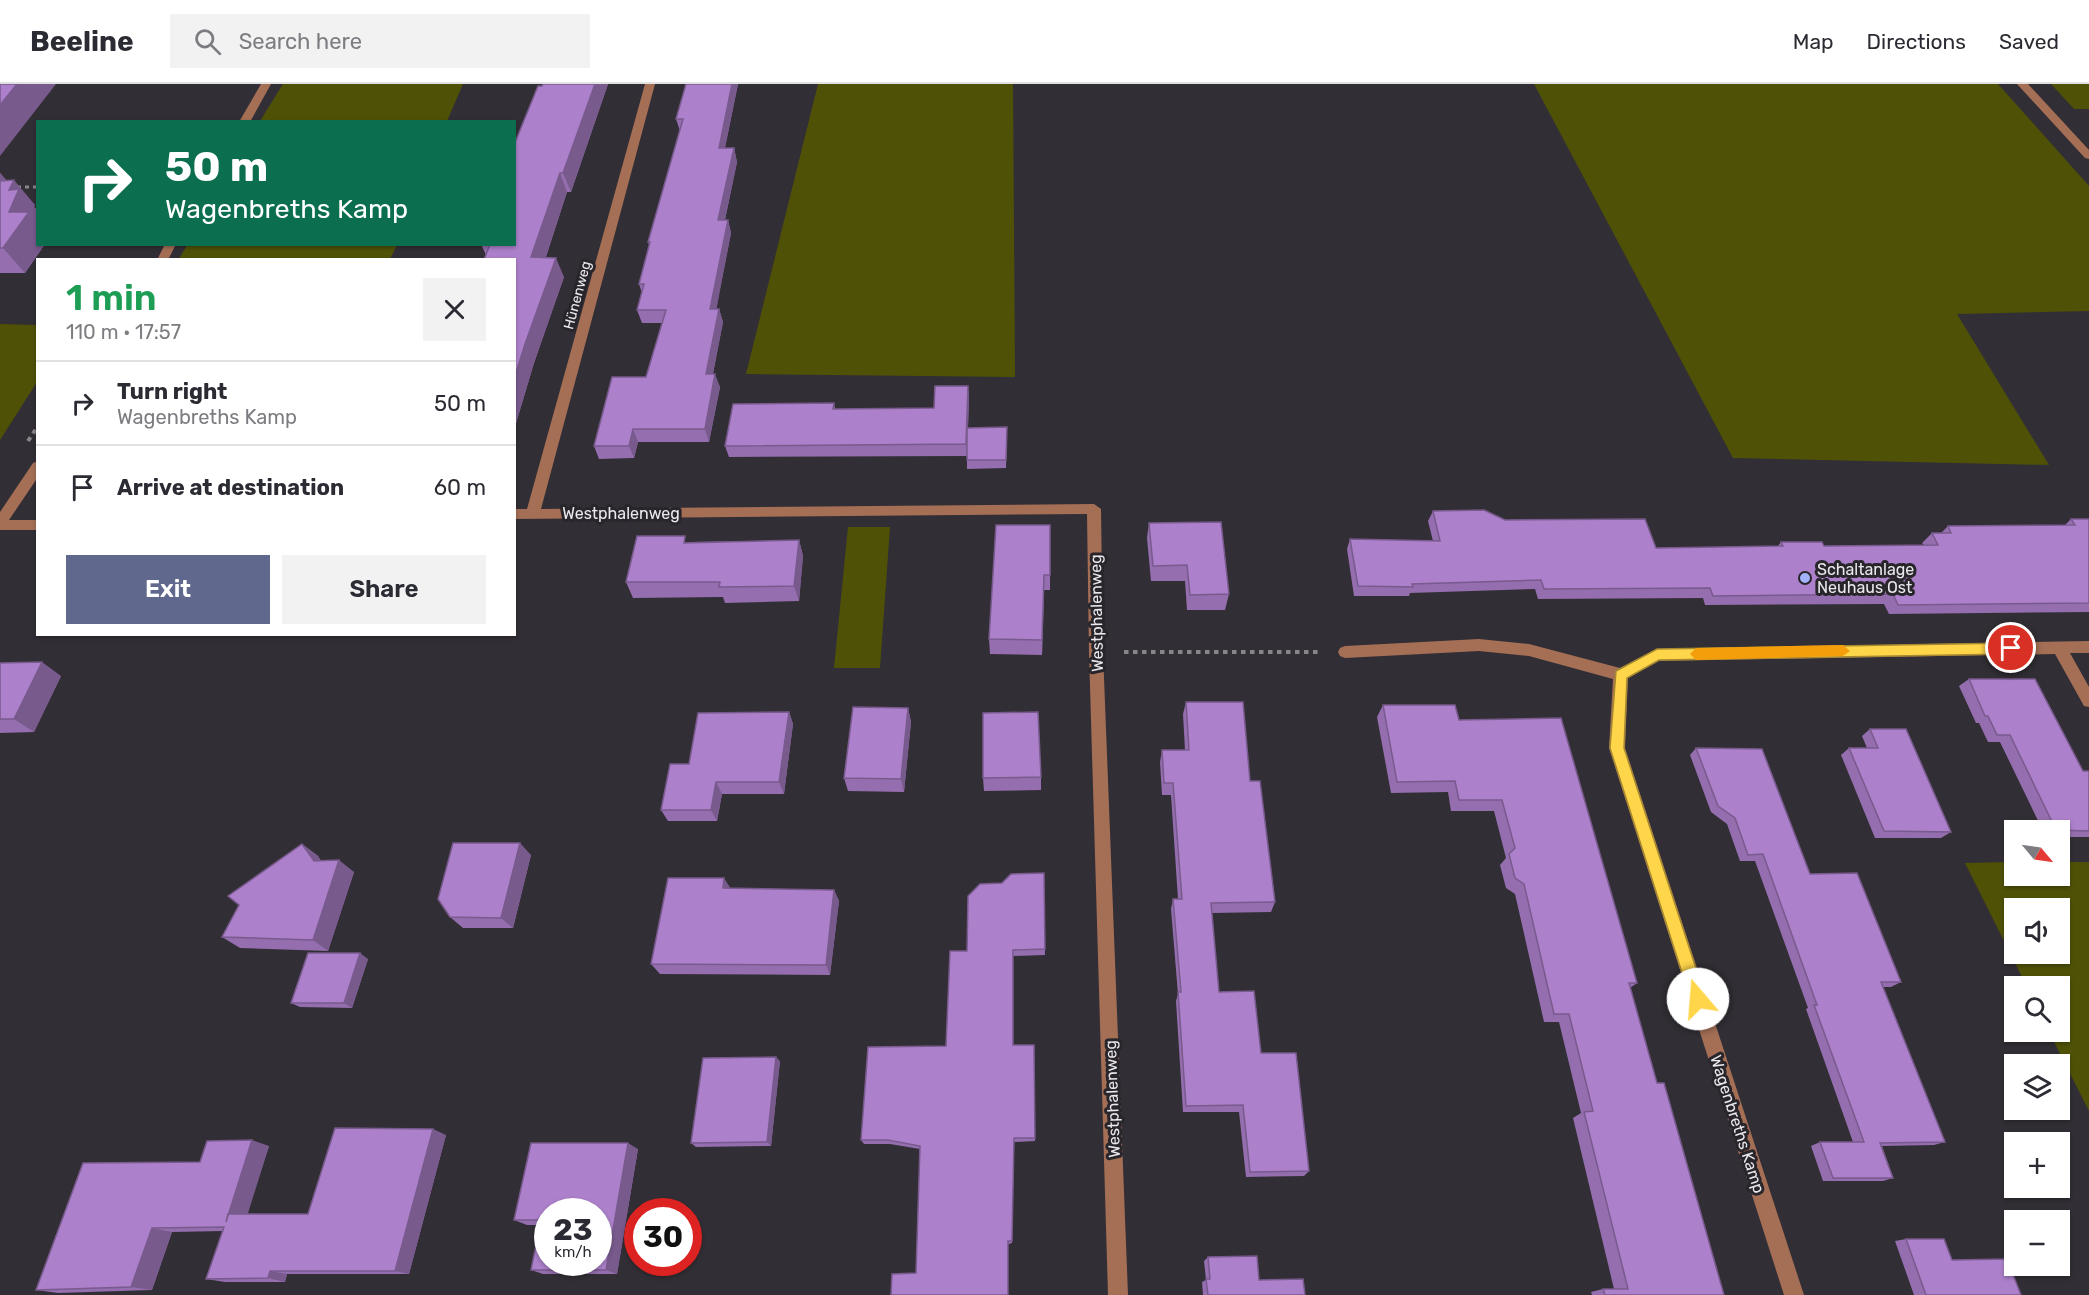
<!DOCTYPE html>
<meta charset="utf-8">
<style>
body{margin:0;font-family:Rubik,sans-serif;background:#f2f2f3;color:#2b2b33;height:100vh;display:flex;flex-direction:column;font-size:22px;white-space:nowrap}
*{box-sizing:border-box;margin:0}
p{font-size:20px;color:#7c7c81}
.icon{flex:none;width:33px;height:33px;fill:none;stroke:currentColor;stroke-width:2;stroke-linecap:round;stroke-linejoin:round}
.map{position:relative;flex:1;overflow:hidden}
.details{position:absolute;left:36px;top:174px;width:480px;height:378px;display:flex;flex-direction:column;background:#fff;border-radius:0px;box-shadow:0 2px 4px #0004}
.details>*{flex:none}
.hud{position:absolute;left:36px;top:36px;width:480px;height:126px;border-radius:0px;box-shadow:0 2px 4px #0004;background:#0b6e4f;color:#fff;overflow:hidden}
.needle{width:39px;rotate:119deg}
.buttons{position:absolute;left:2004px;top:736px;display:grid;gap:12px}
.buttons a{display:grid;place-items:center;width:66px;height:66px;border-radius:0px;background:#fff;box-shadow:0 2px 4px #0004;font-size:30px}
.speed{position:absolute;left:534px;top:1114px;display:flex;gap:12px;font-size:30px;font-weight:700;text-align:center}
.speed>*{display:grid;place-content:center;width:78px;height:78px;border-radius:50%;background:#fff;box-shadow:0 2px 4px #0004;line-height:1}
.speed small{font-size:15px;font-weight:400}
.speed .limit{border:9px solid #d22;background:#fff;color:#111}
.pin{position:absolute;display:grid;place-items:center;width:51px;height:51px;color:#fff;margin:-26px;border:3px solid #fff;border-radius:50%;box-shadow:0 2px 6px #0007}
.me{position:absolute;width:66px;margin:-33px;rotate:342deg;stroke-linejoin:round;filter:drop-shadow(0 0 4px #0008)}
.turn{display:flex;align-items:center;gap:21px;height:126px;padding:0 30px;font-size:27px}
.turn .icon{width:78px;height:78px;stroke-width:2.5}
.turn b{display:block;font-size:42px;line-height:51px}
.round{display:grid;place-items:center;flex:none;width:63px;height:63px;border-radius:0px;background:#f2f2f3}
.head{display:flex;align-items:center;justify-content:space-between;height:102px;padding:0 30px}
h1{font-size:36px;font-weight:600;line-height:45px;color:#1e9e55}
.cta{display:flex;gap:12px;margin-top:auto;padding:12px 30px}
.cta a{flex:1;height:69px;border-radius:0px;background:#61688e;color:#fff;font-size:24px;font-weight:600;line-height:69px;text-align:center}
.cta a+a{background:#f2f2f3;color:#2b2b33}
ul{padding:0;list-style:none}
li{display:flex;align-items:center;gap:18px;height:84px;padding:0 30px;border-top:2px solid #e1e1e2}
li div{flex:1}
li b{display:block;font-size:22px}
li em{font-style:normal}
header{display:flex;align-items:center;gap:36px;box-sizing:border-box;height:84px;padding:0 30px;background:#fff;border-bottom:2px solid #e1e1e2}
header strong{font-size:28px}
nav{display:flex;gap:33px;margin-inline-start:auto;font-size:21px}
.search{width:420px;height:54px;background:#f2f2f3;display:flex;align-items:center;gap:15px;box-sizing:border-box;padding:0 21px;border-radius:0px;color:#7c7c81;font-size:22px}
.map>svg:first-child{display:block}
.green{fill:#4f5206;fill-rule:evenodd}
.lines{fill:none;stroke-linecap:round;stroke-linejoin:round}
.path-far1{stroke:#88848a;stroke-width:3;stroke-dasharray:4 4;stroke-linecap:butt}
.path{stroke:#88848a;stroke-width:4;stroke-dasharray:4.5 4.5;stroke-linecap:butt}
.minor{fill:#a56f56;fill-rule:evenodd}
.wall{fill:#946eae}
.shaded-wall{fill:#785a8d}
.building{fill:#ac80ca;stroke:#785a8d;stroke-width:1.5;fill-rule:evenodd}
.route{fill:#ffd54a;stroke:#a68a30;stroke-width:1.5}
.slow{fill:#f59e0b}
.poi-dot{fill:#a3b2fd;stroke:#28252b;stroke-width:2}
.labels{text-anchor:middle;stroke-width:6;stroke-linejoin:round;paint-order:stroke}
.far-street-label{font-size:14px;fill:#ebe9ed;stroke:#28252b}
.street-label{font-size:16px;fill:#ebe9ed;stroke:#28252b}
.poi-label{font-size:16px;fill:#ebe9ed;stroke:#28252b;text-anchor:start}
</style>
<header>
<strong>Beeline</strong>
<div class="search"><svg class="icon" aria-label="search" viewBox="0 0 24 24"><circle cx="10" cy="10" r="6"/><path d="M15 15l6 6"/></svg>Search here</div>
<nav><a>Map</a><a>Directions</a><a>Saved</a></nav>
</header>
<div class="map">
<svg width="2089" height="1211" viewBox="0 0 2089 1211">
<rect width="100%" height="100%" fill="#322e35"/>
<path class="green" d="M 283,0 L 463,0 L 447,37 L 260,37 Z
M 818,0 L 1013,0 L 1015,293 L 746,290 Z
M 1534,0 L 1998,0 L 2089,102 L 2089,227 L 1957,230 L 2049,381 L 1733,374 Z
M 2051,0 L 2089,0 L 2089,25 L 2074,25 Z
M 187,161 L 187,160 L 397,161 L 390,175 L 179,175 Z
M 0,240 L 37,241 L 37,298 L 0,356 Z
M 848,443 L 890,443 L 880,584 L 834,584 Z
M 2014,778 L 2014,792 L 2060,792 L 2060,778 L 2089,778 L 2089,1027 L 2049,948 L 2060,948 L 2060,903 L 2027,903 L 1965,779 ZM 2014,825 L 2060,825 L 2060,870 L 2014,870 Z"/>
<g class="lines">
<path class="path-far1" d="M 17,103 L 38,103"/>
<path class="path" d="M 28,357 L 38,342
M 1124,568 L 1320,568"/>
<path class="minor" d="M 261,0 L 271,0 L 250,38 L 239,38 Z
M 645,0 L 655,0 L 541,425 L 1094,420 L 1101,425 L 1103,568 L 1128,1211 L 1108,1211 L 1089,568 L 1087,430 L 514,435 L 514,425 L 527,425 Z
M 2017,0 L 2028,0 L 2089,66 L 2089,75 L 2085,74 Z
M 165,160 L 176,160 L 168,176 L 157,176 Z
M 38,377 L 38,393 L 9,436 L 38,436 L 38,446 L 0,446 L 0,428 L 33,379 Z
M 1479,555 L 1529,560 L 1620,584 L 1657,565 L 2089,557 L 2089,569 L 2070,569 L 2089,603 L 2089,623 L 2084,622 L 2055,570 L 1659,577 L 1628,594 L 1625,664 L 1804,1211 L 1784,1211 L 1609,664 L 1613,595 L 1529,572 L 1479,567 L 1345,574 L 1340,572 L 1338,568 L 1340,564 L 1345,562 Z"/>
</g>
<path class="wall" d="M 543,0 L 608,0 L 571,108 L 567,108 L 546,173 L 564,193 L 534,279 L 514,346 L 514,176 L 486,171 L 481,160 L 514,160 Z
M 686,0 L 738,0 L 725,64 L 734,64 L 737,78 L 725,136 L 728,136 L 731,149 L 716,225 L 719,225 L 723,238 L 713,290 L 720,303 L 709,358 L 638,358 L 634,374 L 599,375 L 594,362 L 646,293 L 662,239 L 642,239 L 637,226 L 642,209 L 639,200 L 649,161 L 648,158 L 680,47 L 676,35 Z
M 0,89 L 7,97 L 35,121 L 34,123 L 38,127 L 38,160 L 45,160 L 25,189 L 0,189 Z
M 968,302 L 969,314 L 968,344 L 1007,352 L 1006,384 L 967,385 L 967,372 L 729,373 L 725,362 L 834,319 L 835,325 L 934,324 Z
M 1433,427 L 1505,436 L 1656,464 L 1778,462 L 1781,458 L 1824,462 L 1924,461 L 1922,459 L 1932,449 L 1941,449 L 1948,442 L 2064,442 L 2071,435 L 2089,435 L 2089,528 L 1889,530 L 1884,520 L 1705,521 L 1703,514 L 1538,515 L 1535,505 L 1410,509 L 1409,512 L 1354,512 L 1347,465 L 1350,455 L 1433,457 L 1428,437 Z
M 1149,439 L 1229,510 L 1225,526 L 1187,526 L 1185,497 L 1151,497 L 1147,454 Z
M 1050,441 L 1050,506 L 1044,506 L 1042,571 L 990,570 L 989,555 Z
M 799,456 L 803,472 L 799,517 L 725,519 L 723,513 L 633,514 L 626,498 L 688,458 Z
M 0,579 L 61,592 L 34,648 L 0,649 Z
M 1969,595 L 2083,687 L 2089,687 L 2089,753 L 2060,753 L 2060,747 L 2043,747 L 2000,658 L 1988,658 L 1979,639 L 1976,639 L 1959,602 Z
M 1186,618 L 1250,697 L 1275,818 L 1271,828 L 1212,829 L 1219,908 L 1261,969 L 1309,1087 L 1304,1092 L 1246,1093 L 1239,1028 L 1183,1028 L 1176,917 L 1178,910 L 1171,825 L 1173,815 L 1178,815 L 1171,711 L 1162,711 L 1160,678 L 1162,666 L 1185,666 L 1183,630 Z
M 1383,621 L 1459,636 L 1637,899 L 1630,904 L 1657,999 L 1724,1211 L 1592,1211 L 1591,1208 L 1603,1205 L 1614,1205 L 1573,1034 L 1581,1029 L 1559,938 L 1544,938 L 1515,810 L 1506,804 L 1500,781 L 1506,774 L 1494,727 L 1451,727 L 1448,708 L 1391,709 L 1377,633 Z
M 908,624 L 911,638 L 904,708 L 848,707 L 844,694 Z
M 789,628 L 793,640 L 784,710 L 722,710 L 717,737 L 668,737 L 661,726 L 689,680 Z
M 1870,645 L 1951,748 L 1941,754 L 1875,754 L 1841,671 L 1849,664 L 1867,664 L 1862,652 Z
M 1696,664 L 1810,790 L 1901,898 L 1891,903 L 1883,903 L 1945,1058 L 1934,1061 L 1882,1062 L 1893,1094 L 1883,1097 L 1823,1097 L 1811,1062 L 1820,1058 L 1853,1058 L 1806,925 L 1808,924 L 1755,777 L 1740,777 L 1727,740 L 1711,728 L 1690,671 Z
M 1041,693 L 1041,706 L 984,707 L 983,694 Z
M 302,760 L 318,772 L 321,777 L 354,788 L 328,867 L 240,864 L 222,853 L 239,821 Z
M 531,771 L 513,844 L 463,844 L 450,833 Z
M 1044,789 L 1045,871 L 1013,872 L 1013,961 L 1034,961 L 1035,1057 L 1014,1058 L 1012,1159 L 1009,1160 L 916,1189 L 920,1065 L 890,1060 L 864,1060 L 861,1056 L 946,962 L 967,867 L 1002,799 Z
M 730,804 L 834,806 L 839,817 L 830,891 L 660,890 L 651,880 Z
M 368,875 L 352,924 L 300,923 L 291,919 Z
M 780,977 L 771,1062 L 696,1063 L 691,1059 Z
M 446,1051 L 409,1190 L 287,1190 L 285,1198 L 225,1198 L 206,1195 L 223,1147 L 172,1148 L 152,1206 L 58,1209 L 36,1206 L 200,1078 L 269,1062 L 247,1130 L 308,1130 Z
M 638,1065 L 617,1190 L 543,1190 L 531,1186 L 540,1141 L 527,1141 L 514,1136 Z
M 1906,1155 L 1952,1176 L 2021,1211 L 1914,1211 L 1895,1157 Z
M 1208,1173 L 1259,1196 L 1305,1211 L 1203,1211 L 1202,1198 L 1206,1196 L 1204,1177 Z"/>
<path class="shaded-wall" d="M 17,0 L 56,0 L 0,72 L 0,21 Z
M 595,0 L 608,0 L 571,108 L 563,89 Z
M 732,0 L 738,0 L 722,78 L 719,64 Z
M 734,64 L 737,78 L 722,149 L 718,136 Z
M 0,89 L 11,102 L 14,96 L 35,121 L 34,123 L 38,127 L 38,160 L 45,160 L 25,189 L 3,164 L 9,128 L 0,115 Z
M 560,89 L 567,108 L 539,193 L 531,173 Z
M 728,136 L 731,149 L 714,238 L 710,225 Z
M 556,174 L 564,193 L 534,279 L 514,346 L 514,295 L 525,260 Z
M 719,225 L 723,238 L 710,303 L 706,290 Z
M 715,290 L 720,303 L 709,358 L 705,345 Z
M 968,302 L 969,314 L 967,372 L 966,360 Z
M 633,345 L 638,358 L 634,374 L 629,362 Z
M 799,456 L 803,472 L 799,517 L 794,502 Z
M 1044,491 L 1044,506 L 1042,571 L 1042,556 Z
M 42,578 L 61,592 L 34,648 L 14,635 Z
M 908,624 L 911,638 L 904,708 L 901,695 Z
M 789,628 L 793,640 L 784,710 L 779,698 Z
M 716,698 L 722,710 L 717,737 L 711,726 Z
M 520,759 L 531,771 L 513,844 L 501,834 Z
M 302,760 L 318,772 L 329,789 L 314,777 Z
M 339,776 L 354,788 L 328,867 L 313,856 Z
M 724,794 L 731,805 L 723,804 Z
M 834,806 L 839,817 L 830,891 L 826,881 Z
M 360,869 L 368,875 L 352,924 L 344,919 Z
M 776,973 L 780,977 L 771,1062 L 767,1058 Z
M 433,1045 L 446,1051 L 409,1190 L 395,1187 Z
M 252,1056 L 269,1062 L 244,1142 L 226,1138 Z
M 628,1059 L 638,1065 L 617,1190 L 606,1186 Z
M 152,1144 L 172,1148 L 152,1206 L 131,1203 Z
M 270,1187 L 287,1190 L 285,1198 L 268,1194 Z"/>
<path class="building" d="M 0,0 L 17,0 L 0,21 Z
M 543,0 L 595,0 L 563,89 L 560,89 L 531,173 L 556,174 L 525,260 L 514,295 L 514,176 L 484,176 L 490,160 L 514,160 L 514,61 L 538,2 L 542,2 Z
M 686,0 L 732,0 L 719,64 L 734,64 L 718,136 L 728,136 L 710,225 L 719,225 L 706,290 L 715,290 L 705,345 L 633,345 L 629,362 L 594,362 L 612,293 L 646,293 L 666,226 L 637,226 L 644,200 L 639,200 L 650,158 L 648,158 L 683,35 L 676,35 Z
M 14,96 L 9,106 L 19,105 L 9,128 L 29,128 L 3,164 L 0,164 L 0,97 Z
M 935,302 L 968,302 L 966,360 L 725,362 L 733,320 L 834,319 L 833,325 L 934,324 Z
M 1007,343 L 1006,376 L 967,376 L 967,344 Z
M 1484,426 L 1505,436 L 1645,435 L 1656,464 L 1783,462 L 1781,458 L 1822,458 L 1824,462 L 1938,461 L 1932,449 L 1951,449 L 1948,442 L 2075,441 L 2071,435 L 2089,435 L 2089,519 L 1898,521 L 1893,510 L 1713,512 L 1710,504 L 1544,505 L 1541,496 L 1412,500 L 1413,503 L 1358,502 L 1350,455 L 1440,457 L 1433,427 Z
M 1221,438 L 1229,510 L 1190,511 L 1187,481 L 1153,482 L 1149,439 Z
M 996,441 L 1050,441 L 1050,491 L 1044,491 L 1042,556 L 989,555 Z
M 637,452 L 685,452 L 684,459 L 799,456 L 794,502 L 719,503 L 720,498 L 626,498 Z
M 42,578 L 14,635 L 0,635 L 0,579 Z
M 1969,595 L 2035,595 L 2083,687 L 2089,687 L 2089,747 L 2056,746 L 2010,651 L 1997,651 L 1988,632 L 1985,632 Z
M 1186,618 L 1243,618 L 1250,697 L 1260,697 L 1275,818 L 1211,819 L 1219,908 L 1254,907 L 1261,969 L 1296,969 L 1309,1087 L 1250,1088 L 1243,1021 L 1186,1022 L 1178,908 L 1181,908 L 1173,815 L 1182,815 L 1173,699 L 1164,699 L 1162,666 L 1189,666 Z
M 1383,621 L 1455,621 L 1459,636 L 1561,634 L 1637,899 L 1629,899 L 1657,999 L 1664,999 L 1724,1211 L 1605,1211 L 1603,1205 L 1628,1205 L 1584,1028 L 1593,1027 L 1569,930 L 1554,930 L 1524,800 L 1515,794 L 1509,770 L 1515,764 L 1502,716 L 1459,716 L 1455,697 L 1397,698 Z
M 853,623 L 908,624 L 901,695 L 844,694 Z
M 789,628 L 779,698 L 716,698 L 711,726 L 661,726 L 670,680 L 689,680 L 698,629 Z
M 1038,628 L 1041,693 L 983,694 L 983,629 Z
M 1870,645 L 1906,645 L 1951,748 L 1884,747 L 1849,664 L 1878,664 Z
M 1696,664 L 1762,665 L 1810,790 L 1857,789 L 1901,898 L 1881,898 L 1945,1058 L 1880,1059 L 1893,1094 L 1833,1094 L 1820,1058 L 1864,1058 L 1814,921 L 1817,921 L 1763,770 L 1748,771 L 1735,734 L 1718,722 Z
M 453,759 L 520,759 L 501,834 L 450,833 L 438,815 Z
M 302,760 L 314,777 L 339,776 L 313,856 L 222,853 L 239,821 L 228,812 Z
M 1044,789 L 1045,865 L 1013,866 L 1013,961 L 1034,961 L 1035,1054 L 1014,1054 L 1012,1157 L 1008,1157 L 1008,1211 L 891,1211 L 892,1190 L 916,1189 L 920,1062 L 888,1056 L 861,1056 L 868,963 L 946,962 L 950,867 L 967,867 L 968,812 L 980,800 L 1002,799 L 1011,790 Z
M 668,794 L 724,794 L 723,804 L 834,806 L 826,881 L 651,880 Z
M 308,869 L 360,869 L 344,919 L 291,919 Z
M 776,973 L 767,1058 L 691,1059 L 703,974 Z
M 335,1044 L 433,1045 L 395,1187 L 270,1187 L 268,1194 L 206,1195 L 224,1143 L 152,1144 L 131,1203 L 36,1206 L 83,1079 L 200,1078 L 207,1057 L 252,1056 L 226,1138 L 228,1130 L 308,1130 Z
M 531,1059 L 628,1059 L 606,1186 L 531,1186 L 541,1136 L 514,1136 ZM 548,1128 L 598,1128 L 598,1179 L 548,1179 Z
M 1906,1155 L 1944,1155 L 1952,1176 L 2007,1175 L 2021,1211 L 1926,1211 Z
M 1257,1172 L 1259,1196 L 1303,1195 L 1305,1211 L 1208,1211 L 1206,1195 L 1210,1195 L 1208,1173 Z"/>
<path class="route" d="M 2011,559 L 2018,564 L 2011,570 L 1659,576 L 1627,594 L 1624,664 L 1706,915 L 1703,920 L 1698,923 L 1692,920 L 1610,664 L 1616,587 L 1657,565 Z"/>
<path class="slow" d="M 1843,561 L 1850,567 L 1843,572 L 1696,576 L 1690,570 L 1696,564 Z"/>
<circle class="poi-dot" cx="1805" cy="494" r="6"/>
<g class="labels">
<g class="far-street-label">
<text transform="translate(577 211) rotate(-75)" y="5">Hünenweg</text>
</g>
<g class="street-label">
<text x="621" y="435">Westphalenweg</text>
<text transform="translate(1096 529) rotate(-91)" y="6">Westphalenweg</text>
<text transform="translate(1112 1015) rotate(-92)" y="6">Westphalenweg</text>
<text transform="translate(1738 1040) rotate(72)" y="6">Wagenbreths Kamp</text>
</g>
<g class="poi-label">
<text x="1817" y="491">Schaltanlage<tspan x="1817" dy="18">Neuhaus Ost</tspan></text>
</g>
</g>
</svg>
<div class="buttons">
<a><svg class="needle" viewBox="-14 -14 28 28"><path d="M0-13l5 13h-10z" fill="#e53935"/><path d="M0 13l5-13h-10z" fill="#7c7c81"/></svg></a>
<a><svg class="icon" aria-label="sound" viewBox="0 0 24 24"><path d="M4 9h4l5-4v14l-5-4H4zM17 9q2 3 0 6"/></svg></a>
<a><svg class="icon" aria-label="search" viewBox="0 0 24 24"><circle cx="10" cy="10" r="6"/><path d="M15 15l6 6"/></svg></a>
<a><svg class="icon" aria-label="layers" viewBox="0 0 24 24"><path d="M12 4l9 5-9 5-9-5zM3 14l9 5 9-5"/></svg></a>
<a>+</a>
<a>−</a>
</div>
<div class="speed"><div>23<small>km/h</small></div><div class="limit">30</div></div>
<div class="pin" style="left:2011px;top:564px;background:#d93025"><svg class="icon" aria-label="arrive" viewBox="0 0 24 24"><path d="M6 21V4h12l-3 4 3 4H6"/></svg></div>
<svg class="me" style="left:1698px;top:915px" viewBox="-20 -20 40 40"><circle r="19" fill="#fff"/><path d="M0-13L10 11 0 6-10 11z" fill="#ffd54a"/></svg>
<div class="hud">
<div class="turn"><svg class="icon" aria-label="right" viewBox="0 0 24 24"><path d="M7 20v-9h11M14 6l5 5-5 5"/></svg><div><b>50 m</b>Wagenbreths Kamp</div></div>
</div>
<section class="details">
<div class="head"><div><h1>1 min</h1><p>110 m · 17:57</p></div><a class="round"><svg class="icon" aria-label="close" viewBox="0 0 24 24"><path d="M6 6l12 12M18 6L6 18"/></svg></a></div>
<ul>
<li><svg class="icon" aria-label="right" viewBox="0 0 24 24"><path d="M7 20v-9h11M14 6l5 5-5 5"/></svg><div><b>Turn right</b><p>Wagenbreths Kamp</p></div><em>50 m</em></li>
<li><svg class="icon" aria-label="arrive" viewBox="0 0 24 24"><path d="M6 21V4h12l-3 4 3 4H6"/></svg><div><b>Arrive at destination</b></div><em>60 m</em></li>
</ul>
<div class="cta"><a>Exit</a><a>Share</a></div>
</section>
</div>
